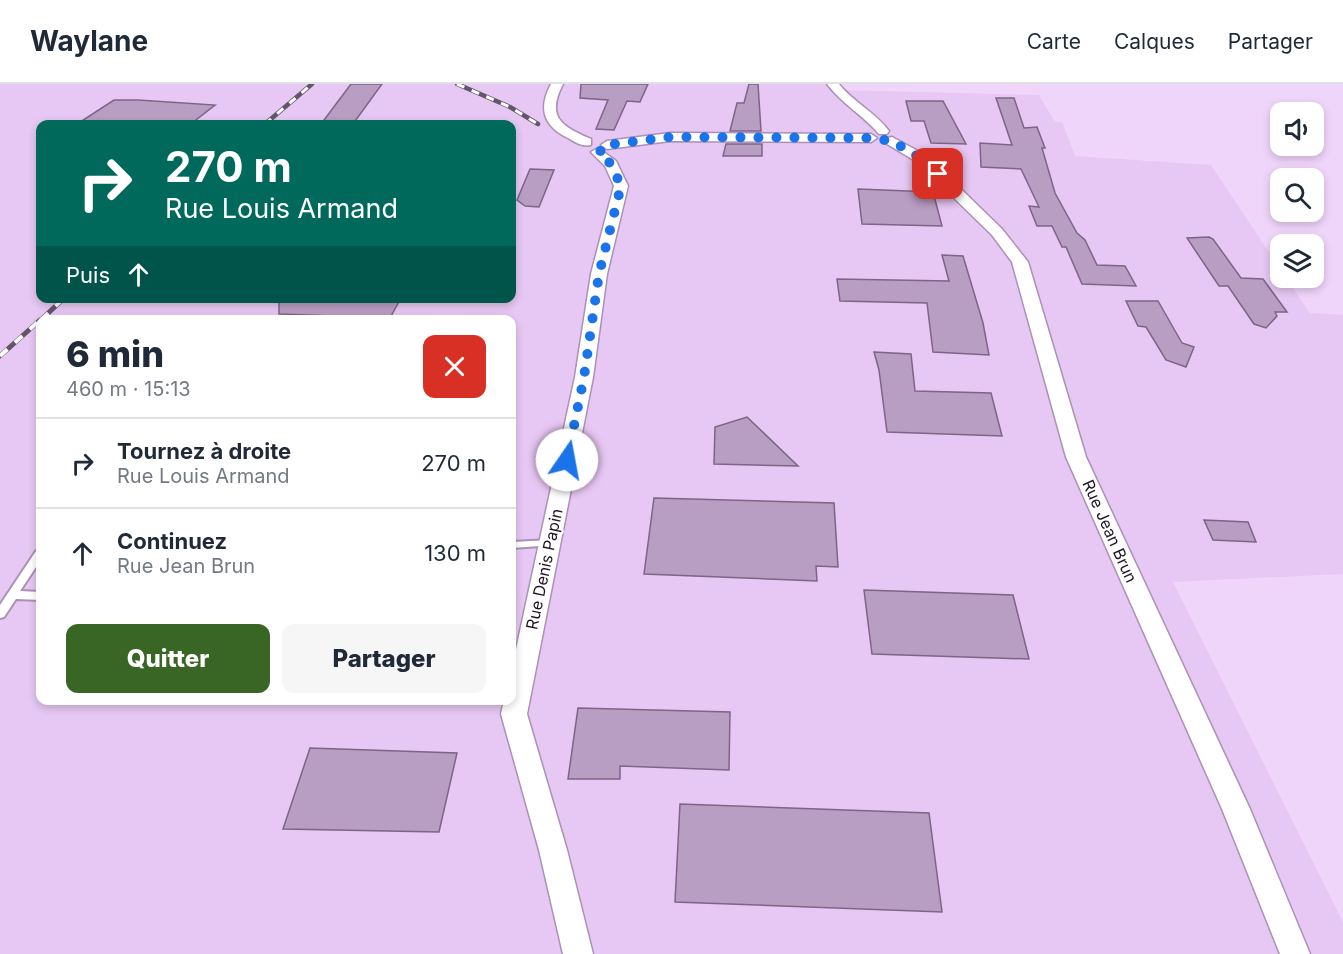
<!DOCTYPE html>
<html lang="fr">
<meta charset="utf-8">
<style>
body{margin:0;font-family:Inter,sans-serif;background:#f6f6f7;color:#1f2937;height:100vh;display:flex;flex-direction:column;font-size:22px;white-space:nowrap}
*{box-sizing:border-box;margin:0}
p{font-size:20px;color:#747a83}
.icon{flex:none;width:33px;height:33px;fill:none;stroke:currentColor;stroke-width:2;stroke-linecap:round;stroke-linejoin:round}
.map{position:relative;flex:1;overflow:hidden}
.sheet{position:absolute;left:36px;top:231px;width:480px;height:390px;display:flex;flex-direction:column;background:#fff;border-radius:12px;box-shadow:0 3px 9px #0003}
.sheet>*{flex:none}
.banner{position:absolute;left:36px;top:36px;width:480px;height:183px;border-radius:12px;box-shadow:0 3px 9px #0003;background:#00695c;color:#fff;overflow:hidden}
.tools{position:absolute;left:1270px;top:18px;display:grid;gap:12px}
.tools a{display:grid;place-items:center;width:54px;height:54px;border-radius:12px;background:#fff;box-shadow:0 3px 9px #0003;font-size:30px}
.pin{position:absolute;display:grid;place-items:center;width:51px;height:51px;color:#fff;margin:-26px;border-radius:12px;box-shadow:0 3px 9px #0006}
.me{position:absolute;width:66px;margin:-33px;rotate:12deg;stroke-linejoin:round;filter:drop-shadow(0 0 4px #0008)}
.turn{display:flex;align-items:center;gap:21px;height:126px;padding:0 30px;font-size:27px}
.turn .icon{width:78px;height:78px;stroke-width:2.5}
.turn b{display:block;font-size:42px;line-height:51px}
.then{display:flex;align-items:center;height:57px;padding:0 30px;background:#0003;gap:12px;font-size:22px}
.round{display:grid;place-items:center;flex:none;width:63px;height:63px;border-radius:12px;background:#f6f6f7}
.overview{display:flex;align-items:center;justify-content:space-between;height:102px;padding:0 30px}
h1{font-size:36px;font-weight:800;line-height:45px}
.action{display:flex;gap:12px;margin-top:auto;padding:12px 30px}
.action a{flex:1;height:69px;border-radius:12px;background:#3a6625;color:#fff;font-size:24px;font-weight:800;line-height:69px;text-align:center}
.action a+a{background:#f6f6f7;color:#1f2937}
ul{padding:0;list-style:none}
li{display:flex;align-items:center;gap:18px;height:90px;padding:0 30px;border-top:2px solid #e0e1e3}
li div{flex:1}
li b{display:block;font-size:22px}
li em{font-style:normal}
header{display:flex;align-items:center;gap:36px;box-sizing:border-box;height:84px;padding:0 30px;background:#fff;border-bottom:2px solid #e0e1e3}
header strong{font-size:28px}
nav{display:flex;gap:33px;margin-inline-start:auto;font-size:21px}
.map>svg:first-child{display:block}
.built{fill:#e7c7f3;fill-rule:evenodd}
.building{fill:#b99ec3;stroke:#7d6586;stroke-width:1.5}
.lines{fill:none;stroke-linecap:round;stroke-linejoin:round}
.lane-casing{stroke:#ab91b5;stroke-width:4}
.street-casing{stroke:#ab91b5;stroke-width:3}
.lane{fill:#fff;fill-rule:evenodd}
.street{fill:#fff;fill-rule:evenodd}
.rail-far1-casing{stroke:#64556a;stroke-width:4.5}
.rail-casing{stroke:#64556a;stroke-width:5}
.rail-far1{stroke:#fff;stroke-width:3;stroke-dasharray:8;stroke-linecap:butt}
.rail{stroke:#fff;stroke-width:4;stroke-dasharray:10;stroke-linecap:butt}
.route{stroke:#1a73e8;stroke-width:10;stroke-dasharray:0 18}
.labels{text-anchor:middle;stroke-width:4.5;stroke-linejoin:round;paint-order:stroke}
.street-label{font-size:16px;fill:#201623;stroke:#fff}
</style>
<header>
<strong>Waylane</strong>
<nav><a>Carte</a><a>Calques</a><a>Partager</a></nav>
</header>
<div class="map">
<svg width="1343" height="870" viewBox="0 0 1343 870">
<rect width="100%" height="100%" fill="#f0d5fb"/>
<path class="built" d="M 0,0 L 833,0 L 837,6 L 1039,11 L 1055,38 L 1062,38 L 1075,72 L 1211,81 L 1281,186 L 1281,194 L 1286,194 L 1310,229 L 1343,231 L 1343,490 L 1173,498 L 1343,838 L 1343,870 L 0,870 ZM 40,40 L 512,40 L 512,214 L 40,214 ZM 40,236 L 512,236 L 512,616 L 40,616 Z"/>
<path class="building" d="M 351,0 L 382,0 L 353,40 L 321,40 Z
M 581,0 L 648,0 L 640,18 L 627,17 L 614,46 L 596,45 L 608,16 L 580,14 Z
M 749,0 L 758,0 L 761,47 L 730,47 L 737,19 L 744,19 Z
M 996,14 L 1014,14 L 1024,44 L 1037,43 L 1045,64 L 1042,64 L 1055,109 L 1077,149 L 1085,156 L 1097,181 L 1125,182 L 1136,202 L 1082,200 L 1066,163 L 1062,163 L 1052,142 L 1037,142 L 1029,122 L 1039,123 L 1021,85 L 981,83 L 980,59 L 1012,61 Z
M 114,16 L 138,16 L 215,21 L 192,39 L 77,40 Z
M 906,17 L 943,17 L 966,60 L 931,59 L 924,37 L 911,37 Z
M 726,60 L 762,60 L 762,72 L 723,72 Z
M 530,85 L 554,86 L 539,123 L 525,122 L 517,116 Z
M 858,105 L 933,108 L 942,142 L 862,140 Z
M 1209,153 L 1213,155 L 1241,194 L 1263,195 L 1287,228 L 1275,228 L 1277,232 L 1266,244 L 1254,240 L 1228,202 L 1219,202 L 1187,154 Z
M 942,171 L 963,172 L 983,239 L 989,271 L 933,268 L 927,219 L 840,217 L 837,195 L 949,197 Z
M 279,214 L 401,214 L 390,234 L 279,230 Z
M 1126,217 L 1158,217 L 1182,259 L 1194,263 L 1186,283 L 1166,276 L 1146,243 L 1138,242 Z
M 874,268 L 911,270 L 915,307 L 991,309 L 1002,352 L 887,348 L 879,286 Z
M 747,333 L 798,382 L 714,380 L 715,343 Z
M 654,414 L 834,419 L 838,483 L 816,482 L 817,497 L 644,490 Z
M 1204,436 L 1248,438 L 1256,458 L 1213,456 Z
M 864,506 L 1013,511 L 1029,575 L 872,570 Z
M 578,624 L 730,628 L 729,686 L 620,682 L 620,695 L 568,695 Z
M 310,664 L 457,669 L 439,748 L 283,745 Z
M 680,720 L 929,729 L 942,828 L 675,818 Z"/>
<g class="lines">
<g class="lane-casing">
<path id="lane" d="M 550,456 L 555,459 L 554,461 L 512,464 L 512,458 Z
M 40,466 L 40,477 L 20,507 L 40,508 L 40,516 L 16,515 L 4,533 L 0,534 L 0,521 L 36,467 Z"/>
</g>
<g class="street-casing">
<path id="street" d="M 551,0 L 563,0 C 546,33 561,42 591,55 L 591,61 C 582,63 575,58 568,54 C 543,42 538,24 551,0 Z
M 827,0 L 839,0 C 853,18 875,28 889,47 L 887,50 L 879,50 C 863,31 842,20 827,0 Z
M 670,49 L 871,50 L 877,54 L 871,58 L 670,57 L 607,65 L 601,61 L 607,57 Z
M 892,53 L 927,72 L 1002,145 L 1028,178 L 1086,373 L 1250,725 L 1310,870 L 1280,870 L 1222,725 L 1066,373 L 1012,178 L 992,151 L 917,78 L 887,60 L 887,54 Z
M 598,64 L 616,77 L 628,102 L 607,190 L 593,293 L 527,630 L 567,766 L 593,870 L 563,870 L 539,766 L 501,630 L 504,616 L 512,616 L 512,584 L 575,293 L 591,190 L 614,102 L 605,82 L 591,68 Z"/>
</g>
<use href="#lane" class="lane"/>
<use href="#street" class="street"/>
<g class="rail-far1-casing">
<path id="rail-far1" d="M 457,0 L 510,23 L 538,40
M 265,40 L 312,0"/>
</g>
<g class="rail-casing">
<path id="rail" d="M 41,236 L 64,214
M 0,272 L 40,236"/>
</g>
<use href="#rail-far1" class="rail-far1"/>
<use href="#rail" class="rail"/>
</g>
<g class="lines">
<path class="route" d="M 567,376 L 584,293 L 599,190 L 621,102 L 611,80 L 598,68 L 606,65 L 607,61 L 670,53 L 870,54 L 892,57 L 922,75 L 938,90"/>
</g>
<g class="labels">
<g class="street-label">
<text transform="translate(1110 447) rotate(66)" y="6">Rue Jean Brun</text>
<text transform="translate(544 485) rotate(-78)" y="6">Rue Denis Papin</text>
</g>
</g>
</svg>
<div class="tools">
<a><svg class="icon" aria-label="sound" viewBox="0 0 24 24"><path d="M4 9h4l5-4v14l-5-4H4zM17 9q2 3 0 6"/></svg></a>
<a><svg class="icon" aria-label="search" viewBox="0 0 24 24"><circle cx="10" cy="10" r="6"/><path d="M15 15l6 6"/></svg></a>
<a><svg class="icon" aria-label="layers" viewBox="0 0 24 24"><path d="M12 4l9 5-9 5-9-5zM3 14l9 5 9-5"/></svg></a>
</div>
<div class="pin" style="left:938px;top:90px;background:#d93025"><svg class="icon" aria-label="arrive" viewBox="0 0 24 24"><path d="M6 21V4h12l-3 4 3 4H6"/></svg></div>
<svg class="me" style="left:567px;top:376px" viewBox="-20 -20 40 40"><circle r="19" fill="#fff"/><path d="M0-13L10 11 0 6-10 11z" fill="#1a73e8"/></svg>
<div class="banner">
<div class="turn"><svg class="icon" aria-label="right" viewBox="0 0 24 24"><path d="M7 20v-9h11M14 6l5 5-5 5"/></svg><div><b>270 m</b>Rue Louis Armand</div></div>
<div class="then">Puis<svg class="icon" aria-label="ahead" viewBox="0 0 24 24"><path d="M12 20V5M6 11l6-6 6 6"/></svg></div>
</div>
<section class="sheet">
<div class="overview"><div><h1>6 min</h1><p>460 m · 15:13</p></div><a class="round" style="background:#d93025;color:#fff"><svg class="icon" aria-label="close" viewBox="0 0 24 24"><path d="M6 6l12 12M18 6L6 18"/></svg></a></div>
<ul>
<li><svg class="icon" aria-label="right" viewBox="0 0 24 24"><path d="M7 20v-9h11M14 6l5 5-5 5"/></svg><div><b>Tournez à droite</b><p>Rue Louis Armand</p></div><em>270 m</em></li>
<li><svg class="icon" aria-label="ahead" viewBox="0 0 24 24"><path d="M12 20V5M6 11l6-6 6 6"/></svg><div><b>Continuez</b><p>Rue Jean Brun</p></div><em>130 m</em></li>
</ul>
<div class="action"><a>Quitter</a><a>Partager</a></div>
</section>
</div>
